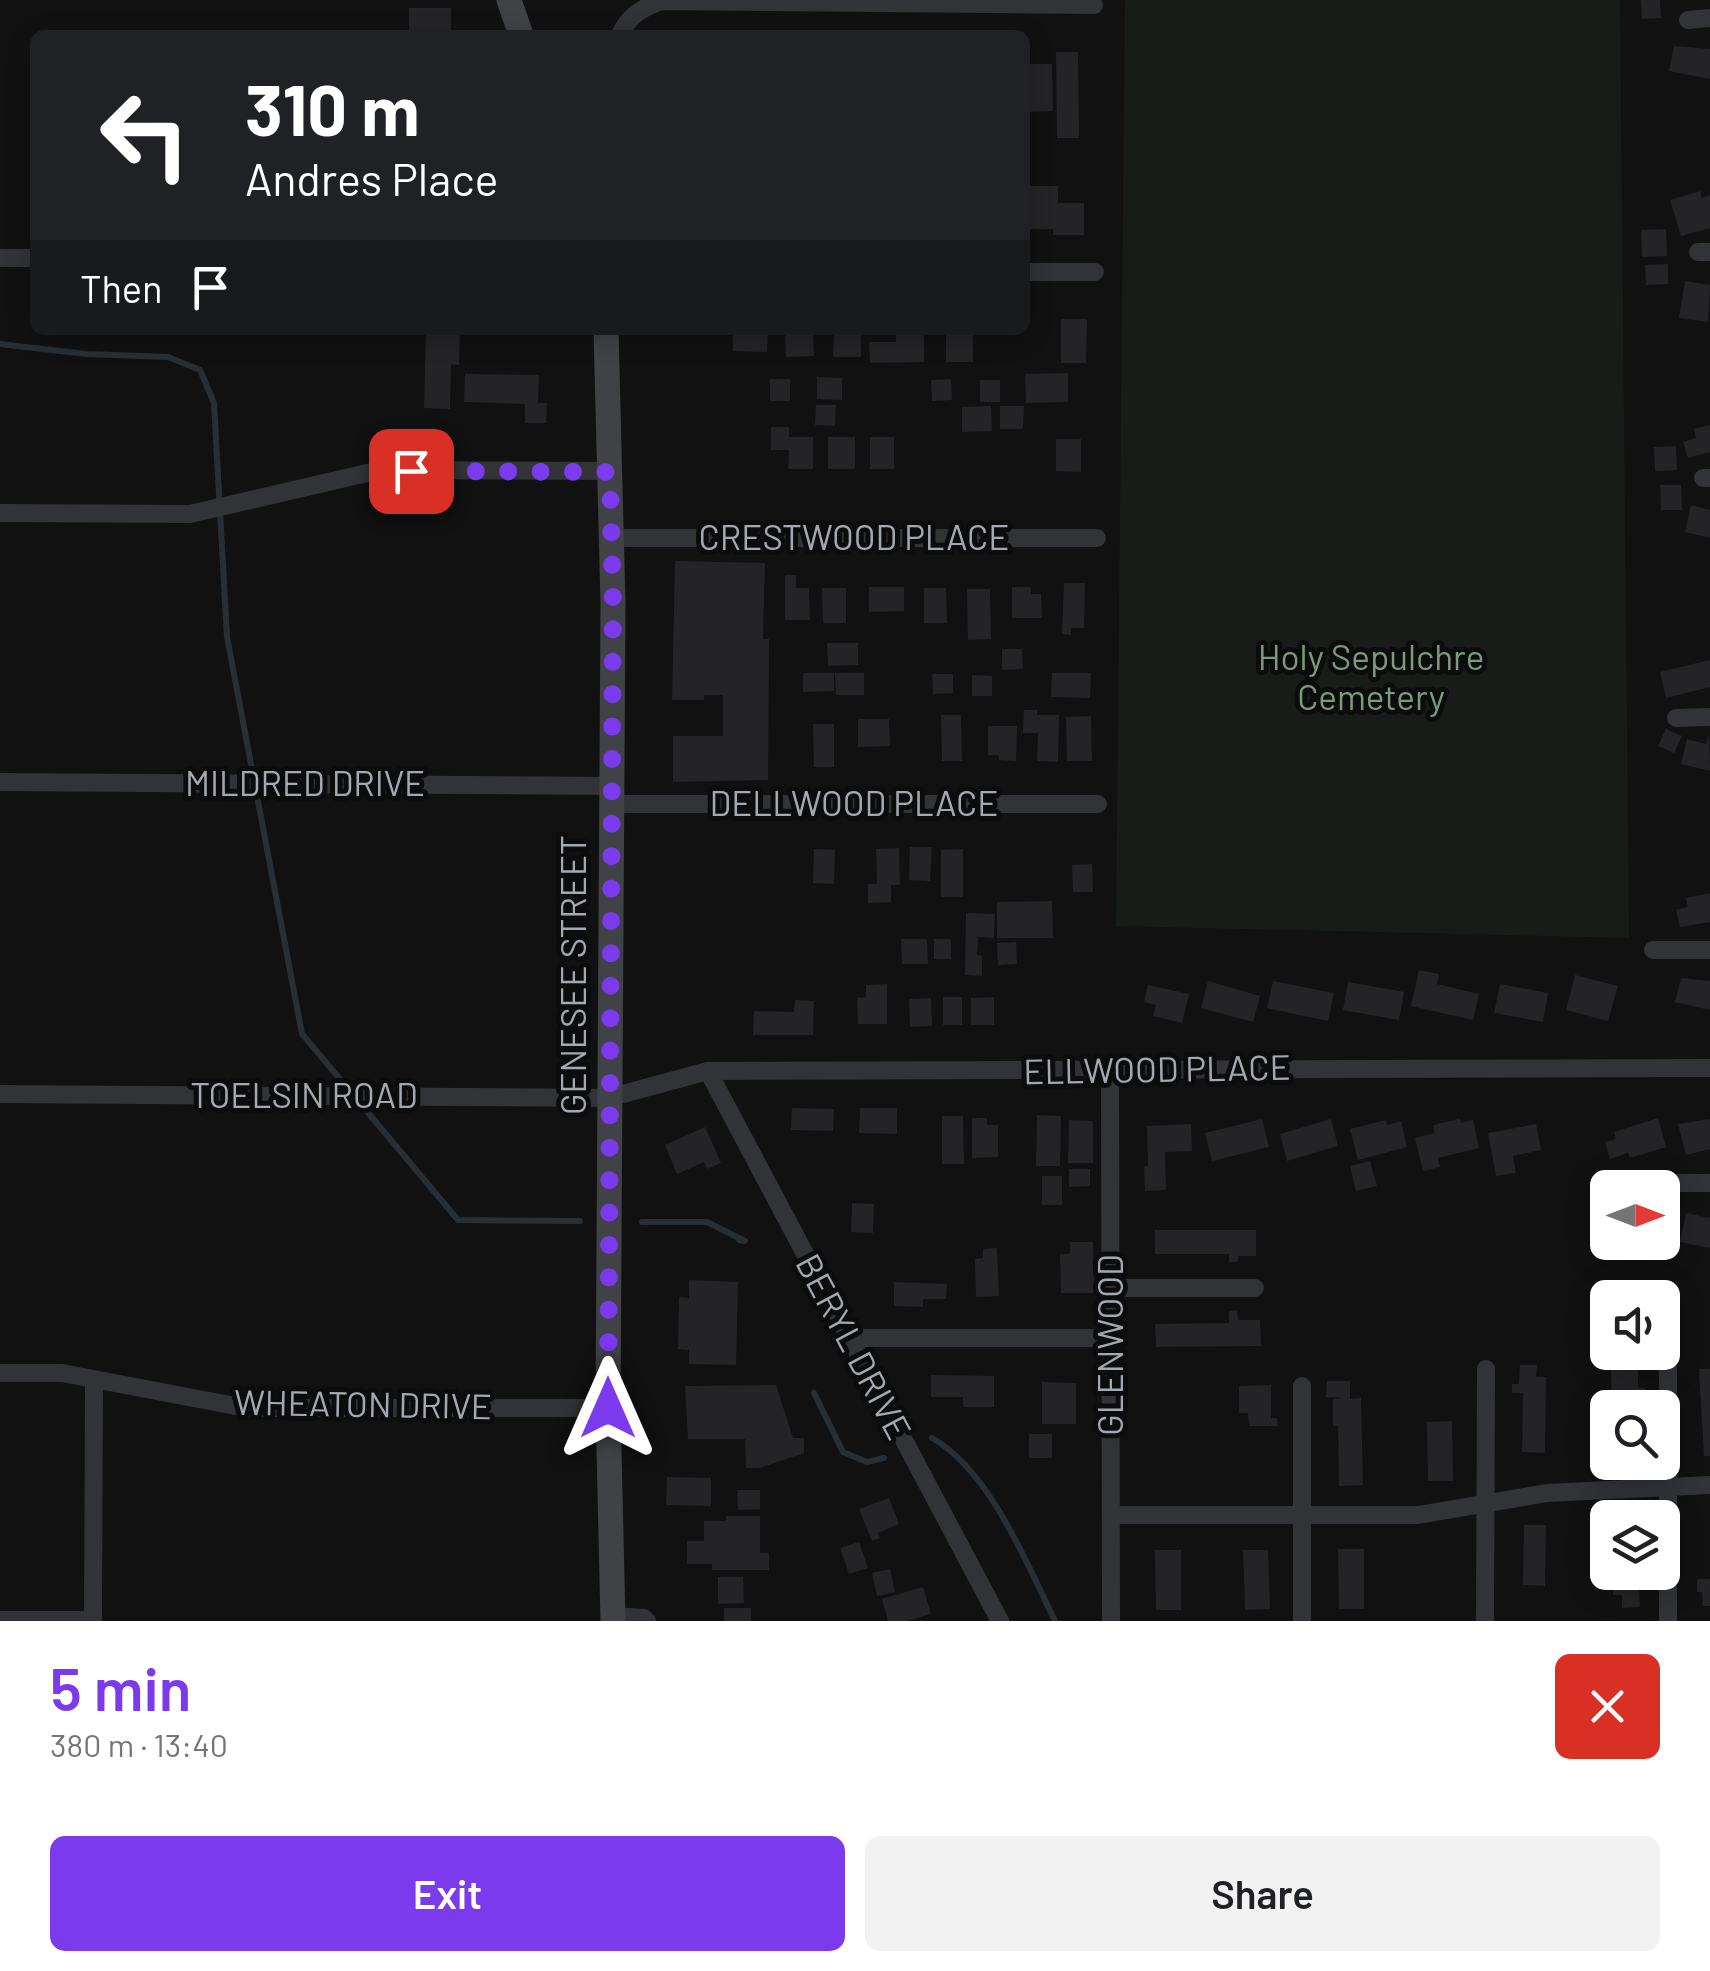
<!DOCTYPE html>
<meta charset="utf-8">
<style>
body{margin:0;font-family:Barlow,sans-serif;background:#f2f2f2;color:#202124;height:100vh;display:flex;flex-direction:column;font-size:38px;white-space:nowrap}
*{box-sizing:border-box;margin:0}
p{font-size:32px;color:#757577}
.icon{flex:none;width:55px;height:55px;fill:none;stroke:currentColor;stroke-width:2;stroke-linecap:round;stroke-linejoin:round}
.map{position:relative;height:1621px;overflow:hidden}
.side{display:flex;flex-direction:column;background:#fff;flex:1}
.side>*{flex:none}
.hud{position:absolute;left:30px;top:30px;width:1000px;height:305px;border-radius:15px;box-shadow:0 5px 25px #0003;background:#202124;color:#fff;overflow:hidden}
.needle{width:65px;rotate:90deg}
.buttons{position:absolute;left:1590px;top:1170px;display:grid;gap:20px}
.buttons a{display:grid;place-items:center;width:90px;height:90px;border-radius:15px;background:#fff;box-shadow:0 5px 25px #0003;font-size:50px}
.pin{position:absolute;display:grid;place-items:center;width:85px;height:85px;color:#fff;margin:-42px;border-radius:20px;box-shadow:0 5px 15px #0006}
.me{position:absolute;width:110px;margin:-55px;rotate:0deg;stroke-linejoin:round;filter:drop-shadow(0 0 8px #0008)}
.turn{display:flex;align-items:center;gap:35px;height:210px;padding:0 50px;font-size:45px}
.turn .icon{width:130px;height:130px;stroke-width:2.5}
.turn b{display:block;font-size:70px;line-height:85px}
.then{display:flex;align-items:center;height:95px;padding:0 50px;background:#0003;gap:20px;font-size:38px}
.round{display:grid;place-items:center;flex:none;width:105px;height:105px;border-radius:15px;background:#f2f2f2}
.overview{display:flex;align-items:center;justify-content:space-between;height:170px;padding:0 50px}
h1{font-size:60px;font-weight:600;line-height:75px;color:#7c3aed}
.button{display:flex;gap:20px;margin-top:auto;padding:20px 50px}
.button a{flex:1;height:115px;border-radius:15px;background:#7c3aed;color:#fff;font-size:40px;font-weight:600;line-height:115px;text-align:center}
.button a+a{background:#f2f2f2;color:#202124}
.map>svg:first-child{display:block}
.green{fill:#171c18}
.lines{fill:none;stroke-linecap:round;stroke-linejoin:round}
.stream{stroke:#282f34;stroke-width:6}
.building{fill:#242426}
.minor{stroke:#323336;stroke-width:18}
.secondary{stroke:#404246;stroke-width:25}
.route{stroke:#7c3aed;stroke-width:18;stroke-dasharray:0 32.4}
.labels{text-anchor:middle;stroke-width:10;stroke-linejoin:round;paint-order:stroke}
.street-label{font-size:35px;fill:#a3a8b1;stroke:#0c0c0d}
.park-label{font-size:35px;fill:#7b9b7d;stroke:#0c0c0d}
</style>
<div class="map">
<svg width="1710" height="1621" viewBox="0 0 1710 1621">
<rect width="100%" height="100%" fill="#111112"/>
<path class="green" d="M 1125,0 L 1620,0 L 1629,938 L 1116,926 Z"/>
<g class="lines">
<path class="stream" d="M 0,344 L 86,354 L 168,357 L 200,370 L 214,403 L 227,637 L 302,1034 L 351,1092
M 359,1102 L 458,1220 L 580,1221
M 642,1222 L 707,1222 L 745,1241 L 739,1240
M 814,1393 L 843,1452 L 867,1462 L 884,1458
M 932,1438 C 990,1471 1026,1562 1055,1621"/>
</g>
<path class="building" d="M 1641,0 L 1660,0 L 1661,18 L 1642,19 Z
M 409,8 L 451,8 L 451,30 L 409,31 Z
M 1674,46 L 1710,49 L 1710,79 L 1669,71 Z
M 1056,52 L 1078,52 L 1079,138 L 1057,138 Z
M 1026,64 L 1052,64 L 1053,111 L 1026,112 Z
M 1029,186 L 1058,186 L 1058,203 L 1084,203 L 1084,235 L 1053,235 L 1053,229 L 1030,229 Z
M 1700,191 L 1702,198 L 1710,195 L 1710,228 L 1681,236 L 1670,200 Z
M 1666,229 L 1667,256 L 1642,257 L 1641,230 Z
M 1668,264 L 1668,284 L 1646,285 L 1645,265 Z
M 1685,281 L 1710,285 L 1708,322 L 1679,318 Z
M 1061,319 L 1087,319 L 1086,363 L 1061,363 Z
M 426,330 L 460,330 L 459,365 L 451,364 L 450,409 L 424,408 Z
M 733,330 L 768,330 L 767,352 L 733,351 Z
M 785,330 L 813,330 L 814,356 L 786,357 Z
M 834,330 L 861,330 L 861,357 L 833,357 Z
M 896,330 L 924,330 L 924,362 L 870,363 L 869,342 L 896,342 Z
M 946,330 L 973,330 L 973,362 L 946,362 Z
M 1068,373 L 1068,402 L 1026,403 L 1025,374 Z
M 465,374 L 539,375 L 538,403 L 547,403 L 546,423 L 525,423 L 525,404 L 464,402 Z
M 817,377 L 842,378 L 842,400 L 817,399 Z
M 770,379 L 790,379 L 790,401 L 770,401 Z
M 951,379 L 952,400 L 932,401 L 931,380 Z
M 980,380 L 1000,380 L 1000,402 L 980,402 Z
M 816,405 L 836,405 L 835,426 L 815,425 Z
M 991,406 L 992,431 L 962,432 L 962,407 Z
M 1000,406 L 1024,406 L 1023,429 L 1000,429 Z
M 1710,425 L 1710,452 L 1688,458 L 1683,442 L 1696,438 L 1694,429 Z
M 771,427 L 789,427 L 789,437 L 813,437 L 813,469 L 788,469 L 789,450 L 771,450 Z
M 828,437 L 855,437 L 855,469 L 828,469 Z
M 870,437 L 894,437 L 894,469 L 870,469 Z
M 1056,439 L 1081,439 L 1081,472 L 1056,471 Z
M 1676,446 L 1677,470 L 1655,471 L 1654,447 Z
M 1660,485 L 1681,485 L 1682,510 L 1661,510 Z
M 1691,505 L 1710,510 L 1710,538 L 1685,532 Z
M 675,561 L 765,563 L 763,639 L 769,639 L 768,780 L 673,782 L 673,736 L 723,736 L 723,695 L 704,695 L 704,700 L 672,700 Z
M 785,575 L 796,575 L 796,588 L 809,588 L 810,620 L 785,620 Z
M 1064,583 L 1085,583 L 1084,628 L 1071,628 L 1071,635 L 1062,634 Z
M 869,587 L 904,587 L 904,611 L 869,612 Z
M 1012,587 L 1031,587 L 1031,594 L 1041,594 L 1042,618 L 1012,618 Z
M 822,588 L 846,588 L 846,623 L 823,623 Z
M 924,588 L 946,588 L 947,623 L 924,623 Z
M 967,589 L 990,589 L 991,639 L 968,640 Z
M 827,643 L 858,643 L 858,665 L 828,666 Z
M 1002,649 L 1022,649 L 1023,669 L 1002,670 Z
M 1710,660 L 1710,687 L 1666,698 L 1660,672 Z
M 803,673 L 834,673 L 834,691 L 803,692 Z
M 835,673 L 864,673 L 864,695 L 836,695 Z
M 1052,673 L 1091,673 L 1090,698 L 1051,697 Z
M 932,674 L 953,674 L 953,693 L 933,694 Z
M 972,675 L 992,676 L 992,696 L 972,696 Z
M 1024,710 L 1037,710 L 1037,715 L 1059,715 L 1058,762 L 1037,761 L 1038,733 L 1023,733 Z
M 941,715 L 961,715 L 962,761 L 942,761 Z
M 1091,716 L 1092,761 L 1067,761 L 1066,717 Z
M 858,719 L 889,719 L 890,746 L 858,747 Z
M 813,724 L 834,724 L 834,767 L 814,767 Z
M 988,726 L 1017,726 L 1016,761 L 999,760 L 999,755 L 988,755 Z
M 1666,729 L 1682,736 L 1674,753 L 1658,746 Z
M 1709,734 L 1710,771 L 1681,764 L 1687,739 L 1706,744 Z
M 910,847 L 932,847 L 930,881 L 909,880 Z
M 899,848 L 900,885 L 891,885 L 891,902 L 868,903 L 868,884 L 877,884 L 876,849 Z
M 814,849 L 835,850 L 834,884 L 813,883 Z
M 963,849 L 963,897 L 941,897 L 941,850 Z
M 1092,864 L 1093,892 L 1073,892 L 1072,865 Z
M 1710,893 L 1710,922 L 1680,927 L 1676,910 L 1688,907 L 1686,898 Z
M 1052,901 L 1053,938 L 997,938 L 997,902 Z
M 966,913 L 995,914 L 994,938 L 978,937 L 977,955 L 982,956 L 982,976 L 965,975 Z
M 901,939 L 927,939 L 928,964 L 902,964 Z
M 934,939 L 951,939 L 951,959 L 934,959 Z
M 1016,942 L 1017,964 L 998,965 L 997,943 Z
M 1419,970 L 1439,974 L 1437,984 L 1479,994 L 1473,1020 L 1411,1006 Z
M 1575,975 L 1618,986 L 1608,1021 L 1566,1010 Z
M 1681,978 L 1710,981 L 1710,1010 L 1675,1002 Z
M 1208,981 L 1260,996 L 1253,1022 L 1201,1008 Z
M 1273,981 L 1334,993 L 1328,1021 L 1267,1008 Z
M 1348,982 L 1404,992 L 1399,1020 L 1343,1010 Z
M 887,984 L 887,1024 L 858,1024 L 857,998 L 866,997 L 866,985 Z
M 1500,984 L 1548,993 L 1543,1022 L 1494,1013 Z
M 1148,985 L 1189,994 L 1182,1023 L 1153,1016 L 1156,1005 L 1144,1002 Z
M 943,997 L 962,997 L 962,1025 L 943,1025 Z
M 994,997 L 994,1025 L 971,1025 L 971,998 Z
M 931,998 L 932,1026 L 910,1027 L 909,999 Z
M 795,1000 L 814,1001 L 813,1035 L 753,1035 L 754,1011 L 794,1012 Z
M 792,1108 L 834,1109 L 833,1131 L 791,1130 Z
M 860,1108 L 897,1108 L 897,1134 L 859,1133 Z
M 1037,1115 L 1061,1116 L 1060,1166 L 1036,1166 Z
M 942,1116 L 963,1116 L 964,1164 L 942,1164 Z
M 972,1118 L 987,1118 L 987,1125 L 998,1125 L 998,1157 L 972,1158 Z
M 1658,1118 L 1666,1147 L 1630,1158 L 1628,1153 L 1610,1159 L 1605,1142 L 1616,1139 L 1614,1132 Z
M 1262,1119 L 1269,1147 L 1212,1161 L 1205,1133 Z
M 1331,1119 L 1338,1146 L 1287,1161 L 1280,1134 Z
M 1460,1119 L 1461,1123 L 1473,1120 L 1479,1148 L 1438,1158 L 1440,1167 L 1423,1171 L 1415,1138 L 1435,1133 L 1433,1125 Z
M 1710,1119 L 1710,1149 L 1686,1155 L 1678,1124 Z
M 1069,1120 L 1093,1121 L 1093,1163 L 1068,1163 Z
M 1386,1120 L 1387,1125 L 1401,1121 L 1407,1147 L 1358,1160 L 1350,1129 Z
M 1191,1124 L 1192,1151 L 1165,1152 L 1166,1190 L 1145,1191 L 1144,1166 L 1148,1166 L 1147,1126 Z
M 1536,1124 L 1541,1150 L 1513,1156 L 1516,1173 L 1496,1176 L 1488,1133 Z
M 705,1127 L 721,1163 L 707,1169 L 704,1162 L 677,1174 L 665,1145 Z
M 1370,1161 L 1377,1186 L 1356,1191 L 1350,1166 Z
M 1069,1169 L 1090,1169 L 1090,1186 L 1069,1187 Z
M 1042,1176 L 1062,1176 L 1062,1205 L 1042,1205 Z
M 852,1203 L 874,1204 L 873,1233 L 851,1232 Z
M 1686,1213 L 1710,1218 L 1710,1248 L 1680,1242 Z
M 1155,1230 L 1256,1230 L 1256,1256 L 1238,1256 L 1238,1262 L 1229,1262 L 1229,1254 L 1155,1254 Z
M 1070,1242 L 1093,1242 L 1094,1293 L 1061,1293 L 1060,1254 L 1070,1254 Z
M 997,1248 L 999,1296 L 976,1297 L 975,1259 L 983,1258 L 983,1249 Z
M 689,1280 L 738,1282 L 736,1365 L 689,1364 L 689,1350 L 678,1349 L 679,1297 L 689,1298 Z
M 894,1282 L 947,1284 L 946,1299 L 923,1299 L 923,1307 L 894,1306 Z
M 1237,1310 L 1238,1320 L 1260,1320 L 1261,1346 L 1156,1347 L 1155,1324 L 1229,1323 L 1229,1311 Z
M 1520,1365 L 1537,1365 L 1536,1377 L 1546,1377 L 1545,1453 L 1522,1452 L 1523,1393 L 1512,1393 L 1512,1384 L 1519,1384 Z
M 1611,1369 L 1638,1369 L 1638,1388 L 1645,1388 L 1645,1397 L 1635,1397 L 1635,1408 L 1612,1408 Z
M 1699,1369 L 1710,1369 L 1710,1456 L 1704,1456 Z
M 931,1375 L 994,1376 L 994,1407 L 963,1407 L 963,1397 L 931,1397 Z
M 1327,1381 L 1350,1381 L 1350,1399 L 1361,1398 L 1363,1485 L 1339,1486 L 1338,1426 L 1333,1426 L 1333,1399 L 1344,1398 L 1326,1397 Z
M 1042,1382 L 1076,1383 L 1076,1424 L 1042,1424 Z
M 776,1385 L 793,1438 L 804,1438 L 804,1453 L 760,1468 L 746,1468 L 745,1439 L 688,1439 L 685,1386 Z
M 1271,1385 L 1271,1418 L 1277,1418 L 1278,1426 L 1249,1426 L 1248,1413 L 1239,1413 L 1239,1386 Z
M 1452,1421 L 1453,1481 L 1428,1481 L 1427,1422 Z
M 1029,1434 L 1052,1434 L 1052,1458 L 1029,1458 Z
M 667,1477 L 711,1478 L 711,1506 L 666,1505 Z
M 737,1490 L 760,1490 L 760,1509 L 738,1510 Z
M 889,1498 L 899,1524 L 878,1533 L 880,1538 L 872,1541 L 859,1509 Z
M 726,1516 L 760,1516 L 760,1553 L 769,1553 L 769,1570 L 712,1570 L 712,1564 L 687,1564 L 687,1541 L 704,1541 L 704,1521 L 726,1521 Z
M 1524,1525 L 1546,1525 L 1545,1586 L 1523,1585 Z
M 859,1542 L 868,1568 L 849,1574 L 840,1548 Z
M 1338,1549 L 1364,1549 L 1364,1609 L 1339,1609 Z
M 1155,1550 L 1181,1550 L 1181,1610 L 1156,1610 Z
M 1243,1550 L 1268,1550 L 1270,1609 L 1245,1610 Z
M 890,1569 L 895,1592 L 877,1596 L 872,1573 Z
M 1612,1572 L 1636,1572 L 1636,1579 L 1645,1579 L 1645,1588 L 1639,1588 L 1640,1607 L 1622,1608 L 1622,1595 L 1613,1595 Z
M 718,1577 L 743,1577 L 744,1603 L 718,1604 Z
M 1697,1579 L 1710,1579 L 1710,1606 L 1703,1606 L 1702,1592 L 1697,1592 Z
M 923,1587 L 931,1614 L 907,1621 L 888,1621 L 882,1599 Z
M 724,1608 L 751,1608 L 751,1621 L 724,1621 Z"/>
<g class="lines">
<path class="minor" d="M 1688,20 L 1710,18
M 620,35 C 628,16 642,8 661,1 L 1094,5
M 1698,252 L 1710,252
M 0,258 L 35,258
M 1025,272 L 1095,272
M 1703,478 L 1710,478
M 0,513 L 190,514 L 380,470 L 610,471
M 611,538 L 1097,538
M 1676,718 L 1710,717
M 0,782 L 610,786
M 610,804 L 1098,804
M 1653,950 L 1710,950
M 1110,1070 L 1111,1621
M 708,1071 L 1000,1621
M 0,1094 L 608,1098 L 708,1071 L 1710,1068
M 1632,1183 L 1710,1183
M 1111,1288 L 1255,1288
M 848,1338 L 1111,1338
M 1668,1368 L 1668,1621
M 0,1373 L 62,1373 L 246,1408 L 608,1408
M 1111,1515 L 1418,1515 L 1547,1493 L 1710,1485
M 612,1616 L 644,1618 L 647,1621
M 1485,1619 L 1486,1369
M 0,1620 L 93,1620
M 1302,1620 L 1302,1386
M 93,1621 L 94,1379"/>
<path class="secondary" d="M 509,0 L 521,35
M 606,330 L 613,603 L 608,1408 L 613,1621"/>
</g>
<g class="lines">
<path class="route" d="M 411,471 L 610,472 L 613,603 L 608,1408"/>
</g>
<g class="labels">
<g class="street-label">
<text x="854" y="550">CRESTWOOD PLACE</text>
<text x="305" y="796">MILDRED DRIVE</text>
<text x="854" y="816">DELLWOOD PLACE</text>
<text transform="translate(574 975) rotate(-90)" y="12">GENESEE STREET</text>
<text transform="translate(1157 1070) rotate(-1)" y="12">ELLWOOD PLACE</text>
<text x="304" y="1108">TOELSIN ROAD</text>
<text transform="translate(1111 1345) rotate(-90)" y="12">GLENWOOD</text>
<text transform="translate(853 1347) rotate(62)" y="12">BERYL DRIVE</text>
<text transform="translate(363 1405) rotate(1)" y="12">WHEATON DRIVE</text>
</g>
<g class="park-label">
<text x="1371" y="670">Holy Sepulchre<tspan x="1371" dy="40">Cemetery</tspan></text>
</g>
</g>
</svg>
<div class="buttons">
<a><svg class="needle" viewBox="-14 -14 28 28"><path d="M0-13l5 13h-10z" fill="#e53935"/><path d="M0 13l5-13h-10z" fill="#757577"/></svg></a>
<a><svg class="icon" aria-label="sound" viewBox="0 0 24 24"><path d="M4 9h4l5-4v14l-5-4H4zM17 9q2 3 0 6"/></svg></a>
<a><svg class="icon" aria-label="search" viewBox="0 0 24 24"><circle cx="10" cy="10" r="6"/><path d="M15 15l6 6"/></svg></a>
<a><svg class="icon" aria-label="layers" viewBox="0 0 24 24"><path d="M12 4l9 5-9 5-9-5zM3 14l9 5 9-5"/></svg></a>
</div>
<div class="pin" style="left:411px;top:471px;background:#d93025"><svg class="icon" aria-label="arrive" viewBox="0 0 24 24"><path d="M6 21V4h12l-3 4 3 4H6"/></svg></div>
<svg class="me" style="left:608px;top:1408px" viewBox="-20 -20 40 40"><path d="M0-17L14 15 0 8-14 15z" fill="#7c3aed" stroke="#fff" stroke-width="4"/></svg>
<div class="hud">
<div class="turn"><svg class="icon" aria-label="left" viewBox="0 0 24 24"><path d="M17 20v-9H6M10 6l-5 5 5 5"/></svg><div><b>310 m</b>Andres Place</div></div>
<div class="then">Then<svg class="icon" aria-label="arrive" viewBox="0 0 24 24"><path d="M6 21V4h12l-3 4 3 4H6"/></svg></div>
</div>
</div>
<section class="side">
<div class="overview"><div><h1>5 min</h1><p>380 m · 13:40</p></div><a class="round" style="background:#d93025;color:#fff"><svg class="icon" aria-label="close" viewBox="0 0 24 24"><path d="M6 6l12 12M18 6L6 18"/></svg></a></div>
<div class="button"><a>Exit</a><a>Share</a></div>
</section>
